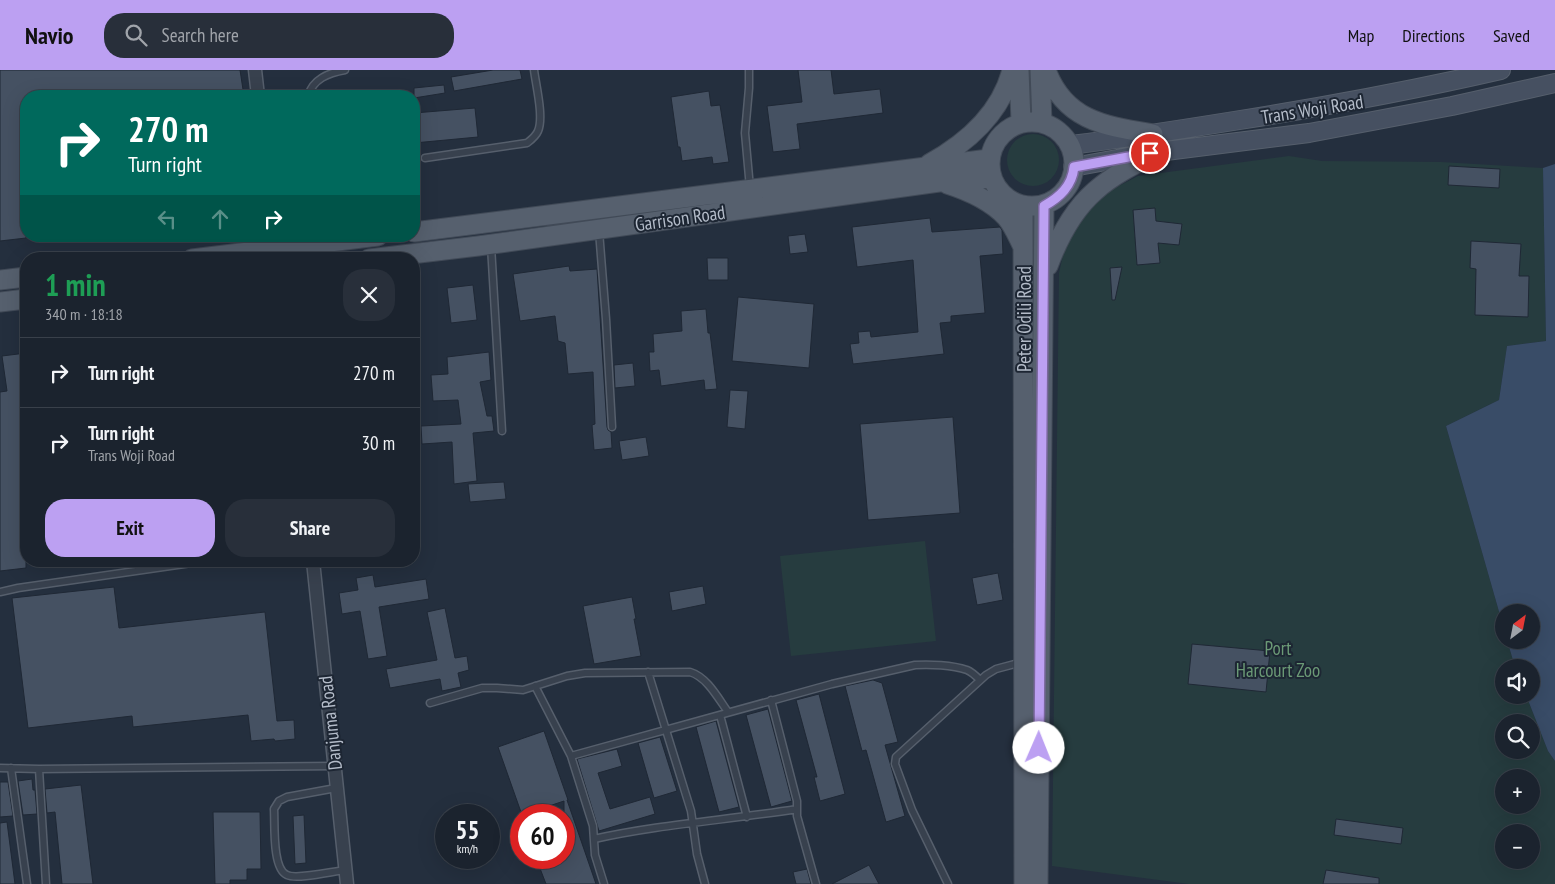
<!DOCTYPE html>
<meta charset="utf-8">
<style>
body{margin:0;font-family:"PT Sans Narrow",sans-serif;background:#282f3a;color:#f1f3f6;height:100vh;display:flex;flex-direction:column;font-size:19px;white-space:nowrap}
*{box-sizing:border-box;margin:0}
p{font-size:16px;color:#a0a4aa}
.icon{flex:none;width:28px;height:28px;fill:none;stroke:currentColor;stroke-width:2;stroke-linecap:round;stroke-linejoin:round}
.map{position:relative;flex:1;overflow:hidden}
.details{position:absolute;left:20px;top:182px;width:400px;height:315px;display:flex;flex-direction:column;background:#1b232e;border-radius:20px;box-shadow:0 5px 20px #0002,0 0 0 1px #39404a}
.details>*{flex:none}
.banner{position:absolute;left:20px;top:20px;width:400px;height:152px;border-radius:20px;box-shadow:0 5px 20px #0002,0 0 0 1px #39404a;background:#00695c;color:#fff;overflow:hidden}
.needle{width:32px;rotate:32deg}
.buttons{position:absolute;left:1495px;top:534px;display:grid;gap:10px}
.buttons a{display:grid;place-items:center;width:45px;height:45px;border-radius:50%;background:#1b232e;box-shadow:0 5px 20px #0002,0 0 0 1px #39404a;font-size:25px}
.speed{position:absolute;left:435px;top:734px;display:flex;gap:10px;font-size:25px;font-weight:700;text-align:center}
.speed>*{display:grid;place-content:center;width:65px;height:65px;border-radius:50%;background:#1b232e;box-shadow:0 5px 20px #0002,0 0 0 1px #39404a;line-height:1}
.speed small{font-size:12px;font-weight:400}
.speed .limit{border:8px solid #d22;background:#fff;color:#111}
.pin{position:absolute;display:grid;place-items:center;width:42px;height:42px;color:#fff;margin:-21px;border:2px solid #fff;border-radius:50%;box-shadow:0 1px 5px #0007}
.me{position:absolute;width:55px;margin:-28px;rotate:1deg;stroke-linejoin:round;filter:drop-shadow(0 0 4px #0008)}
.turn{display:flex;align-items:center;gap:18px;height:105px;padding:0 25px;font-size:22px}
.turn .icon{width:65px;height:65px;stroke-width:2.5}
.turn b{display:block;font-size:35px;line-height:42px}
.lanes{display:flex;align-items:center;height:48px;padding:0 25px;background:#0003;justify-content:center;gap:25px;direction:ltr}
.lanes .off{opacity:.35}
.round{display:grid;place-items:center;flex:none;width:52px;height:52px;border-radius:20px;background:#282f3a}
.head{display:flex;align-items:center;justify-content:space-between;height:85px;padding:0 25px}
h1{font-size:30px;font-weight:600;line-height:38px;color:#1e9e55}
.primary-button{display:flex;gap:10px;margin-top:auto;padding:10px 25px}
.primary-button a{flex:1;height:58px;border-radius:20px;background:#bca0f2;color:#111;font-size:20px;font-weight:600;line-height:58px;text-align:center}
.primary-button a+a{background:#282f3a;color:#f1f3f6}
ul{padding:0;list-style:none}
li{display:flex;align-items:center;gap:15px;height:70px;padding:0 25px;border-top:1px solid #39404a}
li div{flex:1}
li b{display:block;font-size:19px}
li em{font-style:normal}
header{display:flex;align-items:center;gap:30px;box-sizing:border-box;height:70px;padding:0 25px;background:#bca0f2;color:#111}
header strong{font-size:24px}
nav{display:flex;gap:28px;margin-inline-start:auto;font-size:18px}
.search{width:350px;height:45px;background:#282f3a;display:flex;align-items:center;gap:12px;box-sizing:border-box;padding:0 18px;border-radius:20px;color:#a0a4aa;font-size:19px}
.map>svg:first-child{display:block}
.green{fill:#263c3f;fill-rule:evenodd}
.water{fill:#394c67}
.building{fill:#455162;stroke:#1f2835}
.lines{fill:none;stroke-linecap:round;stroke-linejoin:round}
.lane-casing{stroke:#565f6c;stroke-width:9}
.street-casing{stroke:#565f6c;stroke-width:15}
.secondary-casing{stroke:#565f6c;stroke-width:20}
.primary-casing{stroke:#414a57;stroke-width:21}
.lane{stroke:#38414e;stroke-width:6}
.street{stroke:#38414e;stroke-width:12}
.secondary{stroke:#465061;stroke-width:18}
.primary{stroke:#56606e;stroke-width:19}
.route-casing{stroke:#7a689d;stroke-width:12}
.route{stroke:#bca0f2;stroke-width:9}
.labels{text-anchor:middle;stroke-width:4;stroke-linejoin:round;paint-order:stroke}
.street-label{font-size:19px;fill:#b4bcc9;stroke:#1d2633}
.park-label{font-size:19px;fill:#6b9a76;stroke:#1d2633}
</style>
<header>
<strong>Navio</strong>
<div class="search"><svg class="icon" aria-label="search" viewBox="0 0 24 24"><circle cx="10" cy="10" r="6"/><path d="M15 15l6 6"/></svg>Search here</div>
<nav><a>Map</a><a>Directions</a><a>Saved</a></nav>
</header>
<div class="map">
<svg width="1555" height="814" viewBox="0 0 1555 814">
<rect width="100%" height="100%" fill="#242f3e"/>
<path class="green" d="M1007 90a26 26 0 1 1 52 0a26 26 0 1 1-52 0Z
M 1289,86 L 1322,91 L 1441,92 L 1543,98 L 1546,271 L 1507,276 L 1499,330 L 1446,356 L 1504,559 L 1504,570 L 1507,570 L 1515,597 L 1504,598 L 1504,625 L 1526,625 L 1548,681 L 1555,691 L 1555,814 L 1189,814 L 1052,796 L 1059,203 L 1066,172 L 1095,133 L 1113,119 L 1138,106 ZM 1504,652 L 1531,652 L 1531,680 L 1504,680 ZM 1504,708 L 1531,708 L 1531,735 L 1504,735 ZM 1504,762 L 1531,762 L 1531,790 L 1504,790 Z
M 925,471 L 936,571 L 791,586 L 780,486 Z"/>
<path class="water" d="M 1555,94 L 1555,691 L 1548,681 L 1526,625 L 1531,625 L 1531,598 L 1515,597 L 1507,570 L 1531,570 L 1531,542 L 1504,542 L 1504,559 L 1446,356 L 1499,330 L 1507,276 L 1546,271 L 1543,98 Z"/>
<path class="building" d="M 0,0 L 240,0 L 244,26 L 189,26 L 188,21 L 147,26 L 26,26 L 26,168 L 0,171 Z
M 493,0 L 520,0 L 522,9 L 454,21 L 451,7 Z
M 798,0 L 831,0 L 834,24 L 880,19 L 883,43 L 797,54 L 800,79 L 773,82 L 767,36 L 802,32 Z
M 444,15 L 445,23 L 414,28 L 414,18 Z
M 709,21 L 711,36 L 720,35 L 729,92 L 713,94 L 712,87 L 682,91 L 680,77 L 678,77 L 671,27 Z
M 475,38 L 478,67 L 414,73 L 414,43 Z
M 1449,96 L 1500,99 L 1499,118 L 1448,115 Z
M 1155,138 L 1156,151 L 1182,154 L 1179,175 L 1158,173 L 1160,193 L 1137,195 L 1133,140 Z
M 930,148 L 932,162 L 1000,157 L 1002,160 L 1003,184 L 980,186 L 985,243 L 951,246 L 951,252 L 940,253 L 944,284 L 853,294 L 850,274 L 859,273 L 858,262 L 870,261 L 871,267 L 918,262 L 913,190 L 857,197 L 852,157 Z
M 805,164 L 808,182 L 790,184 L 788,166 Z
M 1471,171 L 1521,174 L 1519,206 L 1529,206 L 1528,247 L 1475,245 L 1476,199 L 1470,198 Z
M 707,188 L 728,188 L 728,210 L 708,210 Z
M 569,196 L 570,201 L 597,199 L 607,357 L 608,360 L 611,362 L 612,378 L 594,380 L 592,355 L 595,354 L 593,302 L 568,304 L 565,273 L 558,271 L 555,246 L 520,251 L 513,204 Z
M 1122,197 L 1115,230 L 1112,230 L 1110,198 Z
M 473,215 L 477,250 L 451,253 L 447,218 Z
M 738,227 L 814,234 L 809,298 L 732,291 Z
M 706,239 L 708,263 L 710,263 L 717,319 L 705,320 L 704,310 L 661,316 L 659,300 L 650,301 L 649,282 L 654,282 L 653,264 L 682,261 L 681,241 Z
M 489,282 L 491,310 L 480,312 L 487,346 L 492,346 L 494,361 L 473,363 L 477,411 L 454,414 L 452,372 L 422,374 L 421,356 L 461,354 L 458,330 L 433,331 L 431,305 L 448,304 L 447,287 Z
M 26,283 L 26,498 L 0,501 L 0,322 L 7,321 L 2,286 Z
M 633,293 L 635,316 L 615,318 L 614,295 Z
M 730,320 L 748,321 L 745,359 L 727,357 Z
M 953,347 L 960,443 L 868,450 L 860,354 Z
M 646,367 L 649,386 L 622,390 L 619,371 Z
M 504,412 L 506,429 L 470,432 L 468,414 Z
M 998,503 L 1003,530 L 977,535 L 972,508 Z
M 373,505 L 375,517 L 426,509 L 429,529 L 379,537 L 387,586 L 368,589 L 360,541 L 342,544 L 339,523 L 358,520 L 356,508 Z
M 703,516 L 706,534 L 672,541 L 669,522 Z
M 114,517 L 119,558 L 265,542 L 277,651 L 294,650 L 295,669 L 275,671 L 274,669 L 251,671 L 248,645 L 133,657 L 132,646 L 28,658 L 12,528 Z
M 632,527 L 636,549 L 634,549 L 641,586 L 594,594 L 583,536 Z
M 445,538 L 455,588 L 467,586 L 469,600 L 458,603 L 461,617 L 442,621 L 440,609 L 390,618 L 386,599 L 437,590 L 427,542 Z
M 1192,574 L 1270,581 L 1266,622 L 1188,614 Z
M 873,610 L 882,613 L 898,672 L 885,675 L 905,746 L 886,752 L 866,680 L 862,681 L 845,616 Z
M 819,624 L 845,724 L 820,731 L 814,707 L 817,707 L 796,630 Z
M 768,639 L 792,731 L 771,737 L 746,645 Z
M 716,651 L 739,737 L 719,742 L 696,657 Z
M 544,661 L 568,730 L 567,730 L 596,814 L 546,814 L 536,788 L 564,788 L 564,731 L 522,745 L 498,677 Z
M 660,667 L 677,721 L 654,728 L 638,673 Z
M 617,679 L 622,696 L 598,703 L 610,739 L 650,727 L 655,744 L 599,761 L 577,689 Z
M 32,709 L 33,720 L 35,720 L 37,744 L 23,745 L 18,711 Z
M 0,712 L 8,712 L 13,746 L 0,747 Z
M 81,715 L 93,814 L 62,814 L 55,742 L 47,743 L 45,719 Z
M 213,742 L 260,742 L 261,799 L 247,799 L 247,810 L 230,810 L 230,814 L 215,814 Z
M 304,745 L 306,793 L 295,794 L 293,746 Z
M 1336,749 L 1403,758 L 1401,774 L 1334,765 Z
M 7,752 L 15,814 L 0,814 L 0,753 Z
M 869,795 L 879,814 L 832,814 Z
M 807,799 L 811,814 L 796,814 L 793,802 Z
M 1326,800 L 1379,808 L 1379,814 L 1323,814 Z"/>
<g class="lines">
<g class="lane-casing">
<path id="lane" d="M 749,0 L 749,18 L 745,63 L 750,118
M 308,26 C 313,9 328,3 345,0
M 425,88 L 527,73 C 531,70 536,66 538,61 C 544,47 536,16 534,0
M 599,161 L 606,249 L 612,357
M 491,176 L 502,361
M 0,522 L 18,518 L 205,491
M 648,602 L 691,741 L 697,784 L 705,814
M 535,616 L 571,686 L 593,756 L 595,785 L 604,814
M 771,630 L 797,731 L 797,746 L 816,814
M 430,633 L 482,618 L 497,618 L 523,620 L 567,606 L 585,603 L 690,602 C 707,607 718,628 728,642
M 720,645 L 747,747
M 571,686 L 832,614 L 915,595 C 930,594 952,595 967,600 C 972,602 976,606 980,610
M 0,698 L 39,699 L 335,696
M 11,698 L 27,814
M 39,699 L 46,814
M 336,718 L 287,727 L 279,731 L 274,739 C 275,754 272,799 287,805 C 297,810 334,801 346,800
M 594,769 C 661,754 729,750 797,739
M 948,814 L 912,740 L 895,694 L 896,687 L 986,605 L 996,599 L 1022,592"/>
</g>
<g class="street-casing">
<path id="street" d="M 255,0 L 258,26
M 313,491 L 347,814"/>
</g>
<g class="secondary-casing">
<path id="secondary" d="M 1071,75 C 1128,68 1184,59 1240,50 C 1328,36 1414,20 1501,0
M 1073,97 L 1150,83 L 1309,63 L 1452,36 L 1555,13"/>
</g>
<g class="primary-casing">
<path id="primary" d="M 1019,0 L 1021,52
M 1040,0 L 1042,52
M 1046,0 C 1065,51 1105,56 1153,64
M990 94a42 42 0 1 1 84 0a42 42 0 1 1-84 0Z
M 929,94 C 967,73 1001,43 1012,0
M 947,114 C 969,121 990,130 1006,147 C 1013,155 1017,165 1022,175
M 1023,135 L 1024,814
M 414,162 L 989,89
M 192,189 L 378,166
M 369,189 L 478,176 L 939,112 L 992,108
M 1048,196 C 1058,169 1072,141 1095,121 C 1114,104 1139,92 1161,81
M 0,210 L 26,207
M 0,232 L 26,229
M 1038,814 L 1044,136"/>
</g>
<use href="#lane" class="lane"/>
<use href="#street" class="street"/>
<use href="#secondary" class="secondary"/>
<use href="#primary" class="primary"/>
</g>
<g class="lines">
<g class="route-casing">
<path id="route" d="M 1039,678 L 1044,136 C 1060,127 1072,116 1074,97 L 1150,83"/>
</g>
<use href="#route" class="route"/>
</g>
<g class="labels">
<g class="street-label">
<text transform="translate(1312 39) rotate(-9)" y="7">Trans Woji Road</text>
<text transform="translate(680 148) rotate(-8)" y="7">Garrison Road</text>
<text transform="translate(1024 249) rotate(-90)" y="7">Peter Odili Road</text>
<text transform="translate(330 653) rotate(-96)" y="7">Danjuma Road</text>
</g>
<g class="park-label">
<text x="1278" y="585">Port<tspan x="1278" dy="22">Harcourt Zoo</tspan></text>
</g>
</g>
</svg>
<div class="buttons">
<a><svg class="needle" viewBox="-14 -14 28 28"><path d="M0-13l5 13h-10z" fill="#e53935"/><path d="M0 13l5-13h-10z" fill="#a0a4aa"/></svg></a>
<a><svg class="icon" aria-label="sound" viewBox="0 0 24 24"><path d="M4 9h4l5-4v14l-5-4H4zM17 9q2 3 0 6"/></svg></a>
<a><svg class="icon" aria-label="search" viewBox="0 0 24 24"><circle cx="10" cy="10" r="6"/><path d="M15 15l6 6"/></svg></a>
<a>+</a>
<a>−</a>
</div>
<div class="speed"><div>55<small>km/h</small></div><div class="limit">60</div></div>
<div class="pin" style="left:1150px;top:83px;background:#d93025"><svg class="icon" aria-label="arrive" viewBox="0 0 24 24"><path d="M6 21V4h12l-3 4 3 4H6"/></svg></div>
<svg class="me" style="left:1039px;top:678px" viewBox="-20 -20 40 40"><circle r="19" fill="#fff"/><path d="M0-13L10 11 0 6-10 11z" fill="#bca0f2"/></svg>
<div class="banner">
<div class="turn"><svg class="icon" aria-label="right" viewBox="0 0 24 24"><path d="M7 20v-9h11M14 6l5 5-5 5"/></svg><div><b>270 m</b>Turn right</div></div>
<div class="lanes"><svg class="icon off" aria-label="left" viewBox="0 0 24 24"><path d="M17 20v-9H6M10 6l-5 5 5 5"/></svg><svg class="icon off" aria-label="ahead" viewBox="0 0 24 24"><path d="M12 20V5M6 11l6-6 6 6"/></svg><svg class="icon" aria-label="right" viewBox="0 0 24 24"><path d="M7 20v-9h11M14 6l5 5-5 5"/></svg></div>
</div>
<section class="details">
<div class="head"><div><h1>1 min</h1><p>340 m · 18:18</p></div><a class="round"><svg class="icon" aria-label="close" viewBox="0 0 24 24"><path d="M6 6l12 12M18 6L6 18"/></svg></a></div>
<ul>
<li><svg class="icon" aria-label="right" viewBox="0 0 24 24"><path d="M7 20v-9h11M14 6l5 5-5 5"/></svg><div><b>Turn right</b></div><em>270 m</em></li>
<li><svg class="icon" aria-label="right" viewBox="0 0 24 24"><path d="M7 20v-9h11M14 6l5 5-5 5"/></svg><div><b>Turn right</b><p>Trans Woji Road</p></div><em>30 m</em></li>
</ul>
<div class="primary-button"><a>Exit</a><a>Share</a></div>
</section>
</div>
